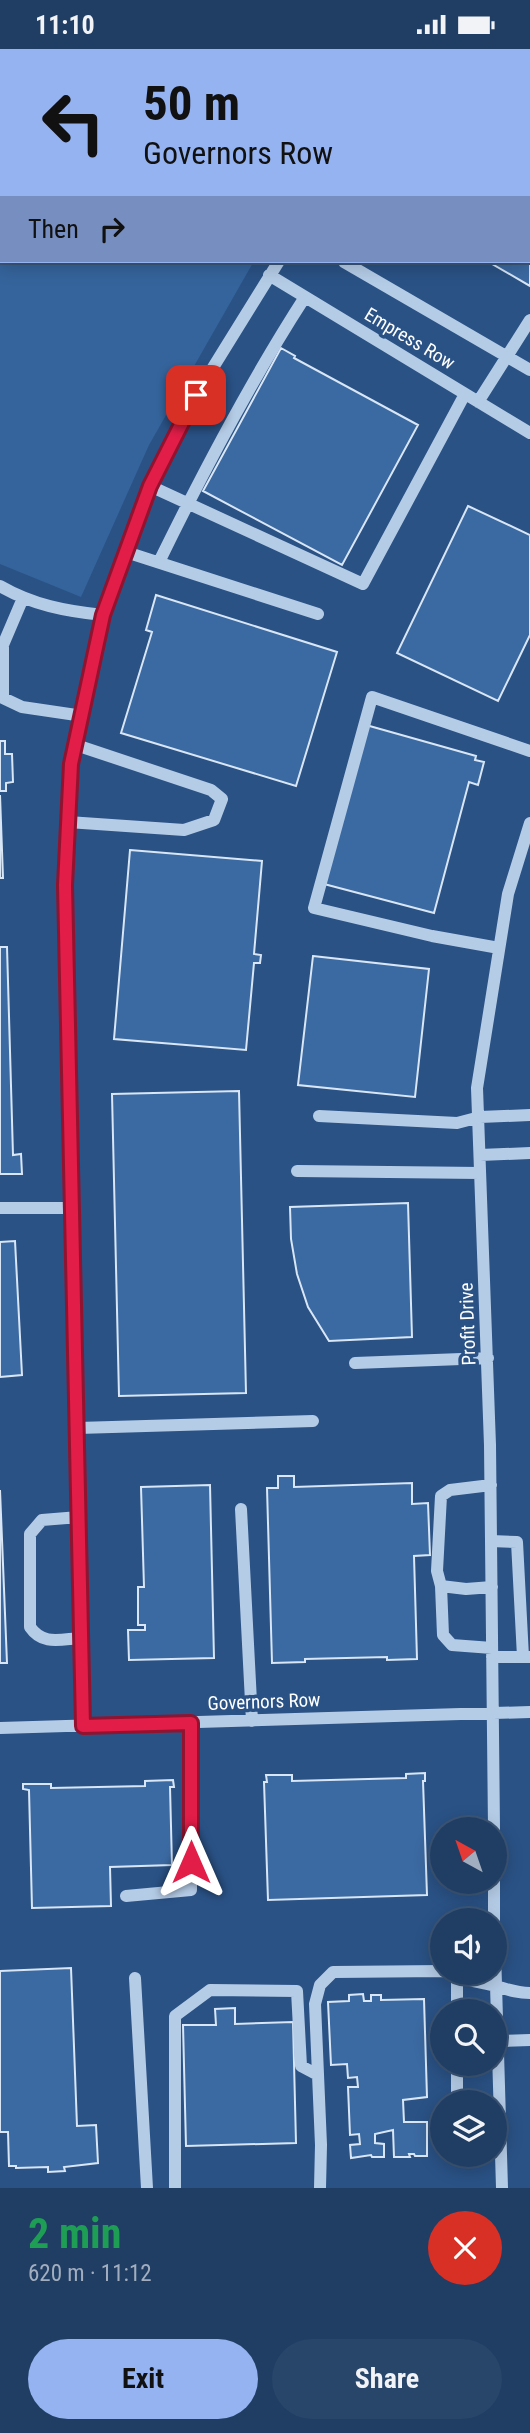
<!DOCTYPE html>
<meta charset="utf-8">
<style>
body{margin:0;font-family:"Roboto Condensed",sans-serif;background:#28456a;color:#f1f3f6;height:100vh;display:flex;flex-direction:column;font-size:26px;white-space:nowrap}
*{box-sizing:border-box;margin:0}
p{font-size:23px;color:#a2aebf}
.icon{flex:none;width:38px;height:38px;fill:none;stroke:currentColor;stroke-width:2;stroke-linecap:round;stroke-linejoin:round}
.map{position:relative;height:2139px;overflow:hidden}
.side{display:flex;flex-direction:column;background:#203e64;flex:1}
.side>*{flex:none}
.top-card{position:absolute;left:0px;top:0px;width:530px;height:214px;box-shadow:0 4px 18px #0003,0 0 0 2px #3d5778;background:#95b2f1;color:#111;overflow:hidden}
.needle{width:46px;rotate:320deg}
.buttons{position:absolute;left:430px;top:1768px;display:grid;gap:14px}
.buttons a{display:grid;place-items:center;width:77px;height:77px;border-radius:50%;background:#203e64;box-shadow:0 4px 18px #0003,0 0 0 2px #3d5778;font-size:35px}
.pin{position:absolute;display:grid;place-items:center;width:60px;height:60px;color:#fff;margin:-30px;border-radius:14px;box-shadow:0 4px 10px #0006}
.me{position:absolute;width:77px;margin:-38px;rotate:0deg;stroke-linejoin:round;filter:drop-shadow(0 0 5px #0008)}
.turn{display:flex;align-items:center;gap:24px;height:147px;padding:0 28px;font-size:32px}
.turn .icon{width:91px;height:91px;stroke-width:2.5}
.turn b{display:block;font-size:49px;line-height:60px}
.then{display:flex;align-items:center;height:66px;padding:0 28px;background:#0003;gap:14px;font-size:26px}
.round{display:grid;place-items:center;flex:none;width:74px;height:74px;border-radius:37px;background:#28456a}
.headline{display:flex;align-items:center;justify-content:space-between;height:119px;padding:0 28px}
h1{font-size:42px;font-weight:700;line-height:52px;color:#1e9e55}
.primary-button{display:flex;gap:14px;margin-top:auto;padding:14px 28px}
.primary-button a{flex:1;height:80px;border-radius:42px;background:#95b2f1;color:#111;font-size:28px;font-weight:700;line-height:80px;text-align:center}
.primary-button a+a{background:#28456a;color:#f1f3f6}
.status{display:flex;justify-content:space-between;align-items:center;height:49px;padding:0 35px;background:#203e64;direction:ltr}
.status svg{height:19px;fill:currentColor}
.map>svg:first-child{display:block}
.green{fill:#35649c}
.building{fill:#3b69a1;stroke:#d8e6f6;stroke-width:2}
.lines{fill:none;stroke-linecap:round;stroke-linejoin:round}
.minor{stroke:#b5cce7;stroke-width:12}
.route-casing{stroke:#92132f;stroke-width:18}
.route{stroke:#e11d48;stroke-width:12}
.labels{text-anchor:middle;stroke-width:7;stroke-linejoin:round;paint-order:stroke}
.street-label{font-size:19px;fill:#fff;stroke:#2a5285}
</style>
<div class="status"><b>11:10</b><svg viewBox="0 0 49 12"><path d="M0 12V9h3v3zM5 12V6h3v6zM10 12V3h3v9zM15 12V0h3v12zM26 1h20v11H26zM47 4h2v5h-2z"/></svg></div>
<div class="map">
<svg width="530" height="2139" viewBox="0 0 530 2139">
<rect width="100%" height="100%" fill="#2a5285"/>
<path class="green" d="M 0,0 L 395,0 L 394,2 L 2,2 L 2,212 L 254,212 L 149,396 L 81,548 L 0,515 Z"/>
<path class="building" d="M 528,65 L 530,66 L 530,237 L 487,212 L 528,212 Z
M 281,299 L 295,307 L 294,309 L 418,376 L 342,516 L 203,442 Z
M 468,457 L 530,486 L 530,586 L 498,652 L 397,604 Z
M 156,546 L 337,603 L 296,737 L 121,684 L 152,583 L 146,581 Z
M 366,676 L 476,707 L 475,711 L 484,713 L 478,736 L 469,733 L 434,864 L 324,835 Z
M 0,692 L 5,692 L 5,705 L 12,705 L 13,733 L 6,734 L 6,742 L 0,742 Z
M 0,746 L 3,829 L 0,829 Z
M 130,801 L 262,812 L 254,905 L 261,906 L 260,914 L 254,914 L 246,1001 L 114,990 Z
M 0,898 L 7,898 L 13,1106 L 21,1105 L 22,1125 L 0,1125 Z
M 313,907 L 429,920 L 415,1048 L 298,1036 Z
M 239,1042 L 246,1344 L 119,1347 L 112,1045 Z
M 408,1154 L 412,1288 L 329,1292 L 308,1258 L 297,1225 L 291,1190 L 290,1158 Z
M 15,1192 L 22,1326 L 0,1328 L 0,1193 Z
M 278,1427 L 294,1427 L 294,1438 L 412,1434 L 412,1455 L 428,1454 L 430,1506 L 414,1507 L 417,1610 L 387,1611 L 387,1608 L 305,1610 L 305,1613 L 272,1614 L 267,1439 L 278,1439 Z
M 210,1436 L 214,1609 L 129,1611 L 128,1581 L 145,1581 L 145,1576 L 138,1576 L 138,1538 L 144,1538 L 141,1438 Z
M 0,1441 L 7,1614 L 0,1614 Z
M 425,1724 L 425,1732 L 423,1732 L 427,1846 L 268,1851 L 264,1733 L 267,1733 L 266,1726 L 292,1726 L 292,1732 L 406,1729 L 406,1725 Z
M 173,1731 L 174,1738 L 170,1738 L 172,1816 L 110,1818 L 111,1857 L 32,1859 L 29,1741 L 23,1740 L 23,1735 L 51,1735 L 51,1739 L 145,1737 L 145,1732 Z
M 71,1919 L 77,2077 L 96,2076 L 98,2114 L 64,2118 L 65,2122 L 48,2123 L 48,2118 L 16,2119 L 16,2117 L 9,2117 L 8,2083 L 0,2083 L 0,1922 Z
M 363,1945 L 364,1952 L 371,1952 L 371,1946 L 381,1946 L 381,1951 L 424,1950 L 427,2048 L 403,2051 L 404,2073 L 427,2073 L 427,2107 L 415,2107 L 414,2105 L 409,2105 L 410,2108 L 394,2108 L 393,2081 L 375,2085 L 375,2094 L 384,2095 L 384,2108 L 372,2108 L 371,2106 L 351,2109 L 350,2096 L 360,2095 L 359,2085 L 350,2086 L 348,2038 L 358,2038 L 357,2028 L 348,2029 L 347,2015 L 331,2016 L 328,1953 L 349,1952 L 349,1946 Z
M 235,1959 L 235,1975 L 293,1973 L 296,2094 L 186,2097 L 183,1976 L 216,1976 L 215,1960 Z"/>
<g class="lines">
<path class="minor" d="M 445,0 L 448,2
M 419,2 L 420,0
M 528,51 L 530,52
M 345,212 L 344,213 L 530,321
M 269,226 L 530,384
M 478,353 L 530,271
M 150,437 L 363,535 L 465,345
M 126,503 L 318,565
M 159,513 C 203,423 250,333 305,248
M 0,537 C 33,556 65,562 103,566
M 0,594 L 3,596 L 23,549
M 3,596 L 3,649 L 22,658 L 83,667
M 68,773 L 184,781 L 214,771 L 222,750 L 211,741 L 76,696
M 499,899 L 432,887 L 314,859 L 372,648 L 530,702
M 319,1067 L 457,1074 L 480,1068 L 530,1066
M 480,1106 L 530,1104
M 297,1122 L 480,1124
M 0,1159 L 72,1159
M 355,1314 L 488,1309
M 78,1379 L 313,1372
M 491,1436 L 450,1441 L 441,1447 L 437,1522 L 441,1537 L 466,1540 L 492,1538
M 241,1460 L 252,1672
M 79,1468 L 42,1471 L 30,1485 L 30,1578 C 43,1597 61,1590 81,1589
M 491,1492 L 517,1493 L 523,1608
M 441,1537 L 443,1586 L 452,1596 L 492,1599
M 492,1608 L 530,1608
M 83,1677 L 65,836 L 71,715 L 103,566 L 150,437 L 196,346 L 279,212
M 0,1679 L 530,1663
M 494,1780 L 490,1396 L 477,1039 L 508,845 L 530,774
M 494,1832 L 494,1871
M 126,1847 L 191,1841 L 191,1674
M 495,1902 L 502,2139
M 446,1923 C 463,1931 479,1933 496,1937 C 509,1941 517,1944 530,1944
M 457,1928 L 457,1962
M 135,1929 L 147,2139
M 498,1992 L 530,1991
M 457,2053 L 457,2014
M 175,2139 L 175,1967 L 210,1941 L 297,1942 L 301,2017 L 318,2026
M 320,2139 L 321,2096 L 315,1955 L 320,1936 L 333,1923 L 443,1922"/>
</g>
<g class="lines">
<g class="route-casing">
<path id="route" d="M 191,1813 L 191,1674 L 83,1677 L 65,836 L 71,715 L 103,566 L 150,437 L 196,346"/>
</g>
<use href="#route" class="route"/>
</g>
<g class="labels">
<g class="street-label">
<text transform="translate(410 289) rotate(31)" y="7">Empress Row</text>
<text transform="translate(467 1275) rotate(-92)" y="7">Profit Drive</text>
<text transform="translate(264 1652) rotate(-2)" y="7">Governors Row</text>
</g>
</g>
</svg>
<div class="buttons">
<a><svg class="needle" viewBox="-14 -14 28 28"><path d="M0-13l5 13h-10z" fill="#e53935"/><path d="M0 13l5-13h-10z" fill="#a2aebf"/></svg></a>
<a><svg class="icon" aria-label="sound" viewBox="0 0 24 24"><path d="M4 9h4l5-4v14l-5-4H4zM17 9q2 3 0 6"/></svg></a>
<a><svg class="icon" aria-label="search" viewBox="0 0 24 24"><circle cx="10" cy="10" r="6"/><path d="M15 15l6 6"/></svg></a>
<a><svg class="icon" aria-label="layers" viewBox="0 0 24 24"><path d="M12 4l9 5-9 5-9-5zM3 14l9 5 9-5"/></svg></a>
</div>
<div class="pin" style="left:196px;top:346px;background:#d93025"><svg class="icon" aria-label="arrive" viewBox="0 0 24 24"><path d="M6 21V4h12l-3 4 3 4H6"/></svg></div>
<svg class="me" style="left:191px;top:1813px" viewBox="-20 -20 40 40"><path d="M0-17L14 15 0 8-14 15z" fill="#e11d48" stroke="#fff" stroke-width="4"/></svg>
<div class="top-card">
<div class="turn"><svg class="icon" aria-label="left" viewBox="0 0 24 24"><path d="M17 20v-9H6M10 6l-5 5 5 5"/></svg><div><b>50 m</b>Governors Row</div></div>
<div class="then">Then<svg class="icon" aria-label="right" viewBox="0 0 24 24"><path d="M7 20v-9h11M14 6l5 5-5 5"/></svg></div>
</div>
</div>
<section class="side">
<div class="headline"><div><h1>2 min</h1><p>620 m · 11:12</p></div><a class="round" style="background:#d93025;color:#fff"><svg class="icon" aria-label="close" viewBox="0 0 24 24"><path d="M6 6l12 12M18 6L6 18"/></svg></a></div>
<div class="primary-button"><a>Exit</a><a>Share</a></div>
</section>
